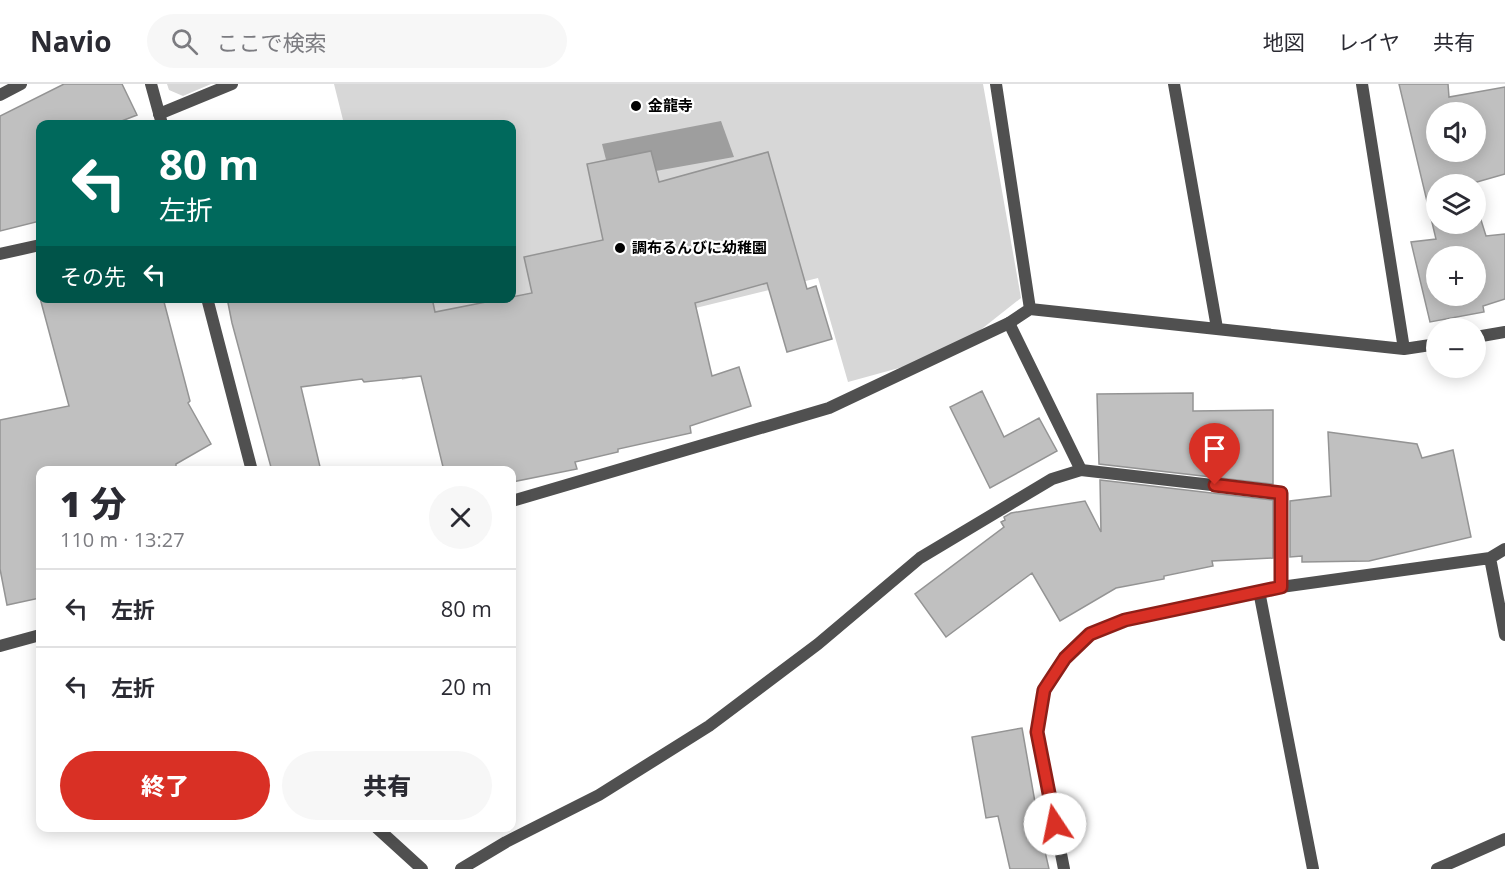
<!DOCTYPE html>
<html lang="ja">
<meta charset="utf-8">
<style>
body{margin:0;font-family:"Open Sans","Noto Sans JP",sans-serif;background:#f7f7f7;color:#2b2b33;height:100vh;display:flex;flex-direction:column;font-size:22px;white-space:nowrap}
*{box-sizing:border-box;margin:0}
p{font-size:20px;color:#7c7c81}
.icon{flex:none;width:33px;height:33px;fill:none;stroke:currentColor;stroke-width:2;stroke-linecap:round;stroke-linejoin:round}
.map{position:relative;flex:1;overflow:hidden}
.panel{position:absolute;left:36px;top:382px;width:480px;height:366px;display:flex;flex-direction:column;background:#fff;border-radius:12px;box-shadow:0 3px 15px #0003}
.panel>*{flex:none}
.guide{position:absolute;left:36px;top:36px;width:480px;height:183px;border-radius:12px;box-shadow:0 3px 15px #0003;background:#00695c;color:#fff;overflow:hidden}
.fabs{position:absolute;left:1426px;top:18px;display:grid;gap:12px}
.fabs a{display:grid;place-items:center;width:60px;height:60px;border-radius:50%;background:#fff;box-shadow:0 3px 15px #0003;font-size:30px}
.pin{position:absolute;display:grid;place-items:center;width:51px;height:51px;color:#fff;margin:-62px -26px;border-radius:50% 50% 50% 0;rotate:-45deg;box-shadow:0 0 6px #0007}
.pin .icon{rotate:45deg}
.me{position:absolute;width:66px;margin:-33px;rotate:349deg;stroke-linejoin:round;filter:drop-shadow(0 0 4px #0008)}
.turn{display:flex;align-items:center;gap:21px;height:126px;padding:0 24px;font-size:27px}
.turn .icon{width:78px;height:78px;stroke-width:2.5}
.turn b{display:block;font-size:42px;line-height:51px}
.then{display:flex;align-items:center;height:57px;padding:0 24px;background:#0003;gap:12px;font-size:22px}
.round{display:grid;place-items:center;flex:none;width:63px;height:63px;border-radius:32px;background:#f7f7f7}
.overview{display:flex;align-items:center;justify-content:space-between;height:102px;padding:0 24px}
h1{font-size:36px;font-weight:800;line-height:45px}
.cta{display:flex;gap:12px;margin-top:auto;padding:12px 24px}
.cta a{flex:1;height:69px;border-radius:36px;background:#d93025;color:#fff;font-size:24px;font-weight:800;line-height:69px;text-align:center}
.cta a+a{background:#f7f7f7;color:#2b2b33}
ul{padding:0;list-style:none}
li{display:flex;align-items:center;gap:18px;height:78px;padding:0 24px;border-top:2px solid #e1e1e2}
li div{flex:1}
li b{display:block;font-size:22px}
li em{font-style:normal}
header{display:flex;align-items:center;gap:36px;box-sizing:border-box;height:84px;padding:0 30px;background:#fff;border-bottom:2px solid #e1e1e2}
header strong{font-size:28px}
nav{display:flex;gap:33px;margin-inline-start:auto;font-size:21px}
.search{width:420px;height:54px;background:#f7f7f7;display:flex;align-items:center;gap:15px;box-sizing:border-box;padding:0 21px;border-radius:33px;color:#7c7c81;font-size:22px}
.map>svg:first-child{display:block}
.green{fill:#d7d7d7}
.water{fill:#9e9e9e}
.building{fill:#c0c0c0;stroke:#949494;stroke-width:1.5;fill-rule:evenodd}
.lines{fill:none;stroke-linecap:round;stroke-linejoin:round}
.service{stroke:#505050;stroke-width:12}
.minor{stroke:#505050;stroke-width:12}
.route-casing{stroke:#8d1f18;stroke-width:15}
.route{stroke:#d93025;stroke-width:10}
.poi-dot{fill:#000;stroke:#fff;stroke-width:2}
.labels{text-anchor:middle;stroke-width:4.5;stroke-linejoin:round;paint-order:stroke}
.poi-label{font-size:15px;font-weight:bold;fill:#000;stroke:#fff;text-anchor:start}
</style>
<header>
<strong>Navio</strong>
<div class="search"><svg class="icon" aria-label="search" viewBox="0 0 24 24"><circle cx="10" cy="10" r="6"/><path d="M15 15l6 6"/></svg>ここで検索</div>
<nav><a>地図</a><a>レイヤ</a><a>共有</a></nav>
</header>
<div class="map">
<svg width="1505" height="785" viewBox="0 0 1505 785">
<rect width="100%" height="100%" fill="#fff"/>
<path class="green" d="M 167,0 L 211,0 L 183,12 L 169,6 Z
M 334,0 L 983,0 L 1021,214 L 950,270 L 848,298 L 818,194 L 402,296 L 384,215 L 512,214 L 512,40 L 344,40 Z"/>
<path class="water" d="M 721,37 L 734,73 L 611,95 L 602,60 Z"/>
<path class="building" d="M 64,0 L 122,0 L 137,31 L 114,40 L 40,40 L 40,137 L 0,147 L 0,32 Z
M 1399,0 L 1448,0 L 1449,13 L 1505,3 L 1505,90 L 1470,100 L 1437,100 L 1437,140 L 1476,140 L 1476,120 L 1486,152 L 1505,150 L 1505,215 L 1483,222 L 1484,228 L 1430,238 L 1411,158 L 1436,155 ZM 1437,28 L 1476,28 L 1476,68 L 1437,68 ZM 1437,172 L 1476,172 L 1476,212 L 1437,212 Z
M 651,67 L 659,98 L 768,68 L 807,205 L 816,202 L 832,255 L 787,268 L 767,199 L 695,219 L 712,292 L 739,283 L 751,322 L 690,342 L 691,349 L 618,365 L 618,368 L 575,378 L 577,385 L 512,398 L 512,387 L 444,387 L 421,292 L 364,298 L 362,295 L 301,303 L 321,387 L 272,387 L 232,239 L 227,214 L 432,214 L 435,228 L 532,209 L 524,173 L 603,156 L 587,80 Z
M 40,214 L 163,214 L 190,317 L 188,319 L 211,360 L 176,380 L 176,387 L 40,387 L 40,514 L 7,521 L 0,485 L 0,336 L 69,322 Z
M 982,307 L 1004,353 L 1039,334 L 1057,367 L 990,404 L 950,323 Z
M 1193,309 L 1193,327 L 1273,326 L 1273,400 L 1099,380 L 1097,310 Z
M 1328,348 L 1417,360 L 1422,374 L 1453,366 L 1471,453 L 1369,477 L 1302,478 L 1302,472 L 1290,473 L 1290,417 L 1331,412 Z
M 1100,396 L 1273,416 L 1273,474 L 1212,477 L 1213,482 L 1164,492 L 1164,495 L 1116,504 L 1060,537 L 1032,489 L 946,553 L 915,510 L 1004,443 L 1001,438 L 1005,436 L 1004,433 L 1011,429 L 1085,417 L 1101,448 Z
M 1022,644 L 1039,741 L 1049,785 L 1010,785 L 998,732 L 986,734 L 972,653 Z"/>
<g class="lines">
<path class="service" d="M 0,11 L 21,0
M 159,30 L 232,0
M 1009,239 L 1081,386
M 1259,507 L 1313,785"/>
<path class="minor" d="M 151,0 L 162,40
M 996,0 L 1030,225
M 1174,0 L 1217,244
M 1362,0 L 1404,265
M 0,170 L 40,161
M 207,214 L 252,387
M 1476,253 L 1505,248
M 512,417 L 829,324 L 1009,239 L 1030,225 L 1404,265 L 1437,260
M 1490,474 L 1505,551
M 0,562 L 40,551
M 377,744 L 422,785
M 461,785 L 506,758 L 599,711 L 709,642 L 818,560 L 920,474 L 1052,395 L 1081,386 L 1282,409 L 1281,503
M 1064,785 L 1037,648 L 1044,606 L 1066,574 L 1090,550 L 1125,536 L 1281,503 L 1490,474 L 1505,465
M 1437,785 L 1505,755"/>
</g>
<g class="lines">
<g class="route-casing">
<path id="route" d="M 1055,740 L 1037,648 L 1044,606 L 1065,574 L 1090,550 L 1125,536 L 1281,503 L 1281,409 L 1215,401"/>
</g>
<use href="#route" class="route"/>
</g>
<g class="poi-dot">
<circle cx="636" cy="22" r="6"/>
<circle cx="620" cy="164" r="6"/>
</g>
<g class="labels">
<g class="poi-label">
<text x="648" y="27">金龍寺</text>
<text x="632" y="169">調布るんびに幼稚園</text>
</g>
</g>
</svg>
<div class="fabs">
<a><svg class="icon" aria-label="sound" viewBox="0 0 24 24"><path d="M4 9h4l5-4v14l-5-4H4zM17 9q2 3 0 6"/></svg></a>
<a><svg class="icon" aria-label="layers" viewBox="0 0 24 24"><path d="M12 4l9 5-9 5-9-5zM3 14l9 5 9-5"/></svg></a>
<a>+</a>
<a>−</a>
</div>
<div class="pin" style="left:1215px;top:401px;background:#d93025"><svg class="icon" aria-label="arrive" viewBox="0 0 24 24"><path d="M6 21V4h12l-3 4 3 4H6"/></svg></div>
<svg class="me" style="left:1055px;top:740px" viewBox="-20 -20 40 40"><circle r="19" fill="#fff"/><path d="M0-13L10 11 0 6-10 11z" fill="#d93025"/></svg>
<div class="guide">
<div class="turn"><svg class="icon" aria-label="left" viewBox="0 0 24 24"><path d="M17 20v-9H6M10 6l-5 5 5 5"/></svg><div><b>80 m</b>左折</div></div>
<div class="then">その先<svg class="icon" aria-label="left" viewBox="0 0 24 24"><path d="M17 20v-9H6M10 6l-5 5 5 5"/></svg></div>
</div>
<section class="panel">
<div class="overview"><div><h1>1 分</h1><p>110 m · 13:27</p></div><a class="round"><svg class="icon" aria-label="close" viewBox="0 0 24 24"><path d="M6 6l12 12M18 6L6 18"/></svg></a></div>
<ul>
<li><svg class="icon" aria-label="left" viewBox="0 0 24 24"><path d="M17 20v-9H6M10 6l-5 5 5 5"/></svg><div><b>左折</b></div><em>80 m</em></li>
<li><svg class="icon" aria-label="left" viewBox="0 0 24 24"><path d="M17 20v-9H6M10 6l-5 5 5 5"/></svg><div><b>左折</b></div><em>20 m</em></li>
</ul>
<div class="cta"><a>終了</a><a>共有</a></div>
</section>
</div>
